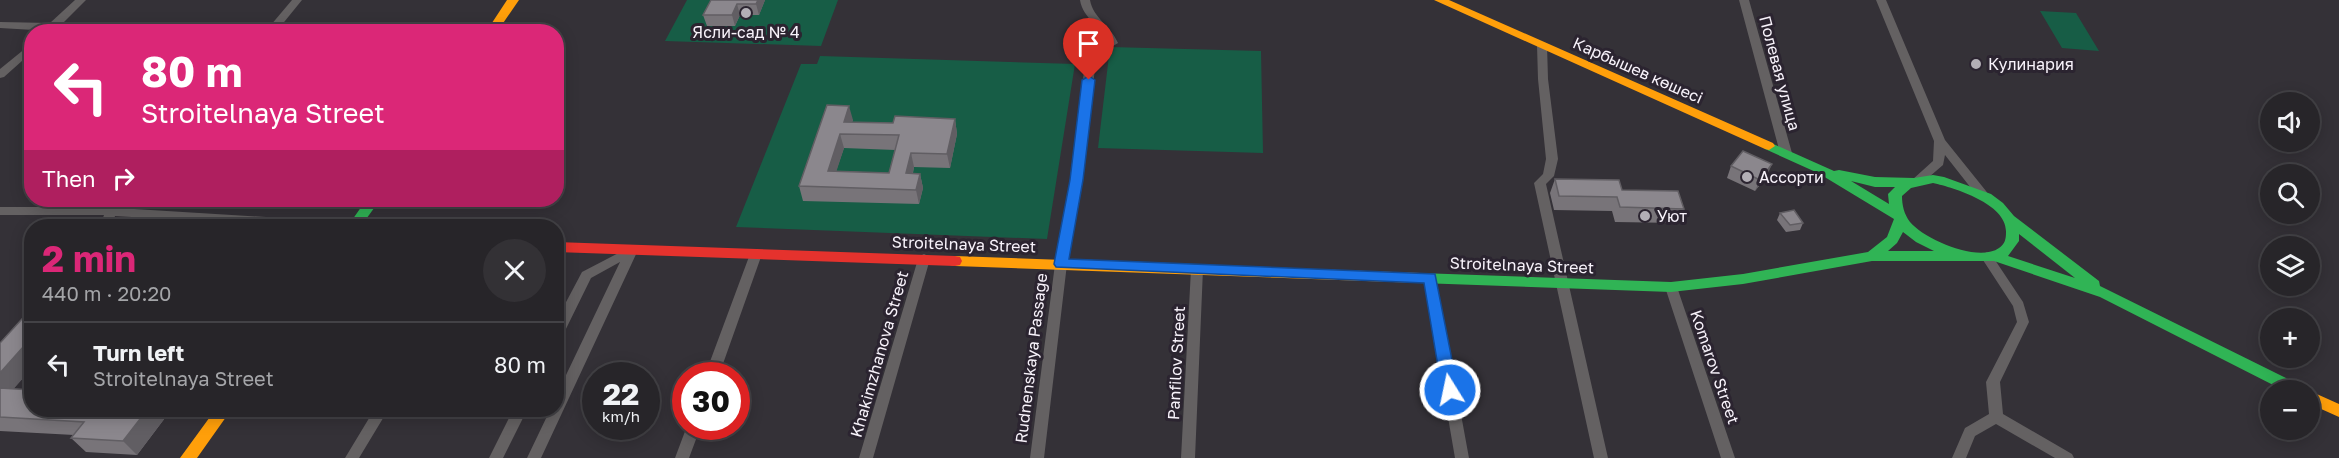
<!DOCTYPE html>
<meta charset="utf-8">
<style>
body{margin:0;font-family:"Golos Text",sans-serif;background:#333135;color:#f1f3f6;height:100vh;display:flex;flex-direction:column;font-size:22px;white-space:nowrap}
*{box-sizing:border-box;margin:0}
p{font-size:20px;color:#a4a5a8}
.icon{flex:none;width:33px;height:33px;fill:none;stroke:currentColor;stroke-width:2;stroke-linecap:round;stroke-linejoin:round}
.map{position:relative;flex:1;overflow:hidden}
.sheet{position:absolute;left:24px;top:219px;width:540px;height:198px;display:flex;flex-direction:column;background:#272529;border-radius:24px;box-shadow:0 3px 15px #0003,0 0 0 2px #434246}
.sheet>*{flex:none}
.guide{position:absolute;left:24px;top:24px;width:540px;height:183px;border-radius:24px;box-shadow:0 3px 15px #0003,0 0 0 2px #434246;background:#db2777;color:#fff;overflow:hidden}
.buttons{position:absolute;left:2260px;top:92px;display:grid;gap:12px}
.buttons a{display:grid;place-items:center;width:60px;height:60px;border-radius:50%;background:#272529;box-shadow:0 3px 15px #0003,0 0 0 2px #434246;font-size:30px}
.speed{position:absolute;left:582px;top:362px;display:flex;gap:12px;font-size:30px;font-weight:700;text-align:center}
.speed>*{display:grid;place-content:center;width:78px;height:78px;border-radius:50%;background:#272529;box-shadow:0 3px 15px #0003,0 0 0 2px #434246;line-height:1}
.speed small{font-size:15px;font-weight:400}
.speed .limit{border:9px solid #d22;background:#fff;color:#111}
.pin{position:absolute;display:grid;place-items:center;width:51px;height:51px;color:#fff;margin:-62px -26px;border-radius:50% 50% 50% 0;rotate:-45deg;box-shadow:0 0 6px #0007}
.pin .icon{rotate:45deg}
.me{position:absolute;width:66px;margin:-33px;rotate:350deg;stroke-linejoin:round;filter:drop-shadow(0 0 4px #0008)}
.turn{display:flex;align-items:center;gap:21px;height:126px;padding:0 18px;font-size:27px}
.turn .icon{width:78px;height:78px;stroke-width:2.5}
.turn b{display:block;font-size:42px;line-height:51px}
.then{display:flex;align-items:center;height:57px;padding:0 18px;background:#0003;gap:12px;font-size:22px}
.round{display:grid;place-items:center;flex:none;width:63px;height:63px;border-radius:32px;background:#333135}
.head{display:flex;align-items:center;justify-content:space-between;height:102px;padding:0 18px}
h1{font-size:36px;font-weight:700;line-height:45px;color:#db2777}
ul{padding:0;list-style:none}
li{display:flex;align-items:center;gap:18px;height:84px;padding:0 18px;border-top:2px solid #434246}
li div{flex:1}
li b{display:block;font-size:22px}
li em{font-style:normal}
.map>svg:first-child{display:block}
.green{fill:#175d46}
.lines{fill:none;stroke-linecap:round;stroke-linejoin:round}
.street{fill:#646162;fill-rule:evenodd}
.fast{fill:#30b455;fill-rule:evenodd}
.slow{fill:#ff9f0a;fill-rule:evenodd}
.jam{fill:#e5322d;fill-rule:evenodd}
.wall{fill:#787479;fill-rule:evenodd}
.shaded-wall{fill:#615e63}
.building{fill:#8b878d;stroke:#615e63;stroke-width:1.5;fill-rule:evenodd}
.route{fill:#1a73e8;stroke:#114b97;stroke-width:1.5}
.poi-dot{fill:#b3afb6;stroke:#2b2430;stroke-width:2}
.labels{text-anchor:middle;stroke-width:6;stroke-linejoin:round;paint-order:stroke}
.poi-label{font-size:16px;fill:#f8f3fb;stroke:#2b2430;text-anchor:start}
.street-label{font-size:16px;fill:#f8f3fb;stroke:#2b2430}
</style>
<div class="map">
<svg width="2339" height="458" viewBox="0 0 2339 458">
<rect width="100%" height="100%" fill="#343137"/>
<path class="green" d="M 687,0 L 838,0 L 821,46 L 665,41 Z
M 2040,11 L 2076,13 L 2099,51 L 2062,48 Z
M 1110,47 L 1261,51 L 1263,153 L 1098,148 Z
M 820,56 L 1075,64 L 1047,239 L 736,227 L 801,64 L 817,64 Z"/>
<g class="lines">
<path class="street" d="M 75,0 L 86,0 L 62,24 L 256,29 L 261,32 L 55,30 L 51,31 L 0,28 L 0,22 L 50,23 Z
M 292,0 L 302,0 L 276,32 L 265,32 Z
M 1080,0 L 1090,0 C 1093,18 1111,26 1118,43 L 1108,49 L 1097,51 L 1082,180 L 1067,264 L 1044,458 L 1030,458 L 1055,264 L 1070,180 L 1087,48 L 1088,46 L 1107,42 C 1101,25 1083,19 1080,0 Z
M 1739,0 L 1749,0 L 1792,153 L 1790,156 L 1786,157 L 1780,153 Z
M 1876,0 L 1886,0 L 1945,140 L 1986,191 L 1988,194 L 1986,197 L 1978,197 L 1945,155 L 1943,165 L 1922,183 L 1918,184 L 1912,180 L 1933,161 L 1934,141 Z
M 1542,42 L 1547,45 L 1548,79 L 1558,159 L 1554,176 L 1546,184 L 1608,458 L 1594,458 L 1534,183 L 1543,174 L 1546,159 L 1538,79 L 1537,45 Z
M 32,43 L 32,52 L 4,77 L 0,78 L 0,69 Z
M 109,200 L 121,200 L 118,208 L 347,222 L 353,226 L 286,226 L 115,216 L 112,226 L 100,226 L 104,215 L 0,215 L 0,207 L 107,207 Z
M 632,246 L 638,250 L 541,458 L 527,458 L 550,410 L 556,410 L 556,396 L 620,262 L 591,278 L 561,339 L 556,340 L 556,321 L 582,272 Z
M 756,250 L 762,254 L 719,375 L 705,375 L 750,254 Z
M 1987,252 L 1991,254 L 2023,302 L 2029,322 L 2000,382 L 2003,414 L 2072,454 L 2074,458 L 2055,458 L 1996,424 L 1975,436 L 1966,458 L 1952,458 L 1965,428 L 1989,414 L 1986,382 L 2017,322 L 2013,306 L 1981,257 L 1983,254 Z
M 924,254 L 928,256 L 930,259 L 873,458 L 859,458 L 918,259 L 920,256 Z
M 1197,264 L 1201,266 L 1203,269 L 1195,458 L 1181,458 L 1191,269 L 1193,266 Z
M 1430,273 L 1434,275 L 1436,278 L 1469,458 L 1455,458 L 1424,278 L 1426,275 Z
M 1671,282 L 1675,284 L 1677,287 L 1735,458 L 1721,458 L 1665,287 L 1667,284 Z
M 374,410 L 388,410 L 359,458 L 345,458 Z
M 513,410 L 527,410 L 503,458 L 489,458 Z
M 687,426 L 701,426 L 689,458 L 675,458 Z"/>
<path class="fast" d="M 1769,142 L 1834,171 L 1839,170 L 1875,177 L 1914,178 L 1933,175 L 1944,177 L 1991,194 L 2003,203 L 2014,216 L 2099,281 L 2100,286 L 2302,386 L 2305,390 L 2283,390 L 2100,297 L 1994,261 L 1872,261 L 1743,284 L 1671,292 L 1420,283 L 1415,282 L 1413,278 L 1415,274 L 1420,273 L 1671,282 L 1743,274 L 1868,252 L 1887,237 L 1894,219 L 1818,173 L 1765,149 L 1763,146 ZM 1851,181 L 1875,187 L 1895,187 L 1888,194 L 1889,204 ZM 1933,183 C 1955,188 2007,204 2006,232 C 2006,239 2005,244 1999,248 C 1978,263 1924,239 1910,222 C 1904,214 1902,205 1902,196 L 1911,188 ZM 1903,232 L 1916,242 L 1934,251 L 1888,251 L 1897,243 ZM 2019,234 L 2075,278 L 2008,256 L 2019,241 Z
M 366,200 L 380,200 L 361,226 L 348,226 Z"/>
<path class="slow" d="M 507,0 L 519,0 L 497,32 L 486,32 Z
M 1434,0 L 1449,0 L 1773,143 L 1775,146 L 1769,150 L 1765,149 Z
M 955,256 L 1420,273 L 1425,274 L 1427,278 L 1425,282 L 1420,283 L 955,266 L 950,265 L 948,261 L 950,257 Z
M 2310,391 L 2339,404 L 2339,417 L 2310,404 Z
M 215,410 L 231,410 L 197,458 L 180,458 Z"/>
<path class="jam" d="M 556,242 L 955,256 L 960,257 L 962,261 L 960,265 L 955,266 L 556,252 Z"/>
</g>
<path class="wall" d="M 711,0 L 765,0 L 759,15 L 740,15 L 735,26 L 707,26 L 703,15 Z
M 827,105 L 853,120 L 852,122 L 893,123 L 955,119 L 957,134 L 950,168 L 914,167 L 913,173 L 920,174 L 923,188 L 919,204 L 803,201 L 799,186 ZM 844,148 L 895,150 L 889,173 L 836,171 Z
M 1731,166 L 1767,176 L 1755,191 L 1727,178 Z
M 1555,179 L 1622,190 L 1684,209 L 1678,223 L 1615,222 L 1612,211 L 1554,210 L 1550,193 Z
M 1780,213 L 1803,223 L 1800,230 L 1786,232 L 1777,220 Z
M 32,308 L 32,368 L 13,389 L 171,410 L 137,455 L 86,452 L 71,438 L 74,435 L 0,431 L 0,343 Z"/>
<path class="shaded-wall" d="M 758,0 L 765,0 L 759,15 L 756,4 Z
M 737,4 L 740,15 L 735,26 L 732,15 Z
M 849,106 L 853,120 L 848,134 L 844,122 Z
M 955,119 L 957,134 L 950,168 L 947,154 Z
M 840,134 L 844,148 L 832,185 L 828,171 Z
M 911,153 L 914,167 L 909,188 L 906,173 Z
M 1772,164 L 1767,176 L 1755,191 L 1760,180 Z
M 920,174 L 923,188 L 919,204 L 916,190 Z
M 32,337 L 32,368 L 2,402 L 0,399 L 0,373 Z
M 147,410 L 171,410 L 137,455 L 123,441 Z"/>
<path class="building" d="M 711,0 L 758,0 L 756,4 L 737,4 L 732,15 L 703,15 Z
M 827,105 L 849,106 L 844,122 L 893,123 L 895,116 L 955,119 L 947,154 L 911,153 L 906,173 L 920,174 L 916,190 L 799,186 ZM 840,134 L 899,135 L 889,173 L 828,171 Z
M 1743,151 L 1772,164 L 1760,180 L 1731,166 Z
M 1555,179 L 1619,180 L 1622,190 L 1678,191 L 1684,209 L 1620,207 L 1617,197 L 1559,196 Z
M 1794,210 L 1803,223 L 1790,225 L 1780,213 Z
M 32,308 L 32,337 L 0,373 L 0,343 Z
M 0,388 L 32,390 L 32,410 L 147,410 L 123,441 L 71,438 L 84,422 L 0,417 Z"/>
<path class="route" d="M 1089,76 L 1095,80 L 1083,180 L 1069,259 L 1435,274 L 1458,390 L 1455,395 L 1450,397 L 1445,395 L 1442,390 L 1424,283 L 1056,267 L 1054,264 L 1070,180 L 1082,80 Z"/>
<g class="poi-dot">
<circle cx="746" cy="13" r="6"/>
<circle cx="1976" cy="64" r="6"/>
<circle cx="1747" cy="177" r="6"/>
<circle cx="1645" cy="216" r="6"/>
</g>
<g class="labels">
<g class="poi-label">
<text x="746" y="38" text-anchor="middle">Ясли-сад № 4</text>
<text x="1988" y="70">Кулинария</text>
<text x="1759" y="183">Ассорти</text>
<text x="1657" y="222">Уют</text>
</g>
<g class="street-label">
<text transform="translate(1638 70) rotate(24)" y="6">Карбышев көшесі</text>
<text transform="translate(1780 73) rotate(75)" y="6">Полевая улица</text>
<text transform="translate(964 244) rotate(2)" y="6">Stroitelnaya Street</text>
<text transform="translate(1522 265) rotate(2)" y="6">Stroitelnaya Street</text>
<text transform="translate(879 354) rotate(-74)" y="6">Khakimzhanova Street</text>
<text transform="translate(1031 358) rotate(-83)" y="6">Rudnenskaya Passage</text>
<text transform="translate(1176 363) rotate(-87)" y="6">Panfilov Street</text>
<text transform="translate(1715 367) rotate(71)" y="6">Komarov Street</text>
</g>
</g>
</svg>
<div class="buttons">
<a><svg class="icon" aria-label="sound" viewBox="0 0 24 24"><path d="M4 9h4l5-4v14l-5-4H4zM17 9q2 3 0 6"/></svg></a>
<a><svg class="icon" aria-label="search" viewBox="0 0 24 24"><circle cx="10" cy="10" r="6"/><path d="M15 15l6 6"/></svg></a>
<a><svg class="icon" aria-label="layers" viewBox="0 0 24 24"><path d="M12 4l9 5-9 5-9-5zM3 14l9 5 9-5"/></svg></a>
<a>+</a>
<a>−</a>
</div>
<div class="speed"><div>22<small>km/h</small></div><div class="limit">30</div></div>
<div class="pin" style="left:1089px;top:80px;background:#d93025"><svg class="icon" aria-label="arrive" viewBox="0 0 24 24"><path d="M6 21V4h12l-3 4 3 4H6"/></svg></div>
<svg class="me" style="left:1450px;top:390px" viewBox="-20 -20 40 40"><circle r="17" fill="#1a73e8" stroke="#fff" stroke-width="3"/><path d="M0-11L8 9 0 5-8 9z" fill="#fff"/></svg>
<div class="guide">
<div class="turn"><svg class="icon" aria-label="left" viewBox="0 0 24 24"><path d="M17 20v-9H6M10 6l-5 5 5 5"/></svg><div><b>80 m</b>Stroitelnaya Street</div></div>
<div class="then">Then<svg class="icon" aria-label="right" viewBox="0 0 24 24"><path d="M7 20v-9h11M14 6l5 5-5 5"/></svg></div>
</div>
<section class="sheet">
<div class="head"><div><h1>2 min</h1><p>440 m · 20:20</p></div><a class="round"><svg class="icon" aria-label="close" viewBox="0 0 24 24"><path d="M6 6l12 12M18 6L6 18"/></svg></a></div>
<ul>
<li><svg class="icon" aria-label="left" viewBox="0 0 24 24"><path d="M17 20v-9H6M10 6l-5 5 5 5"/></svg><div><b>Turn left</b><p>Stroitelnaya Street</p></div><em>80 m</em></li>
</ul>
</section>
</div>
